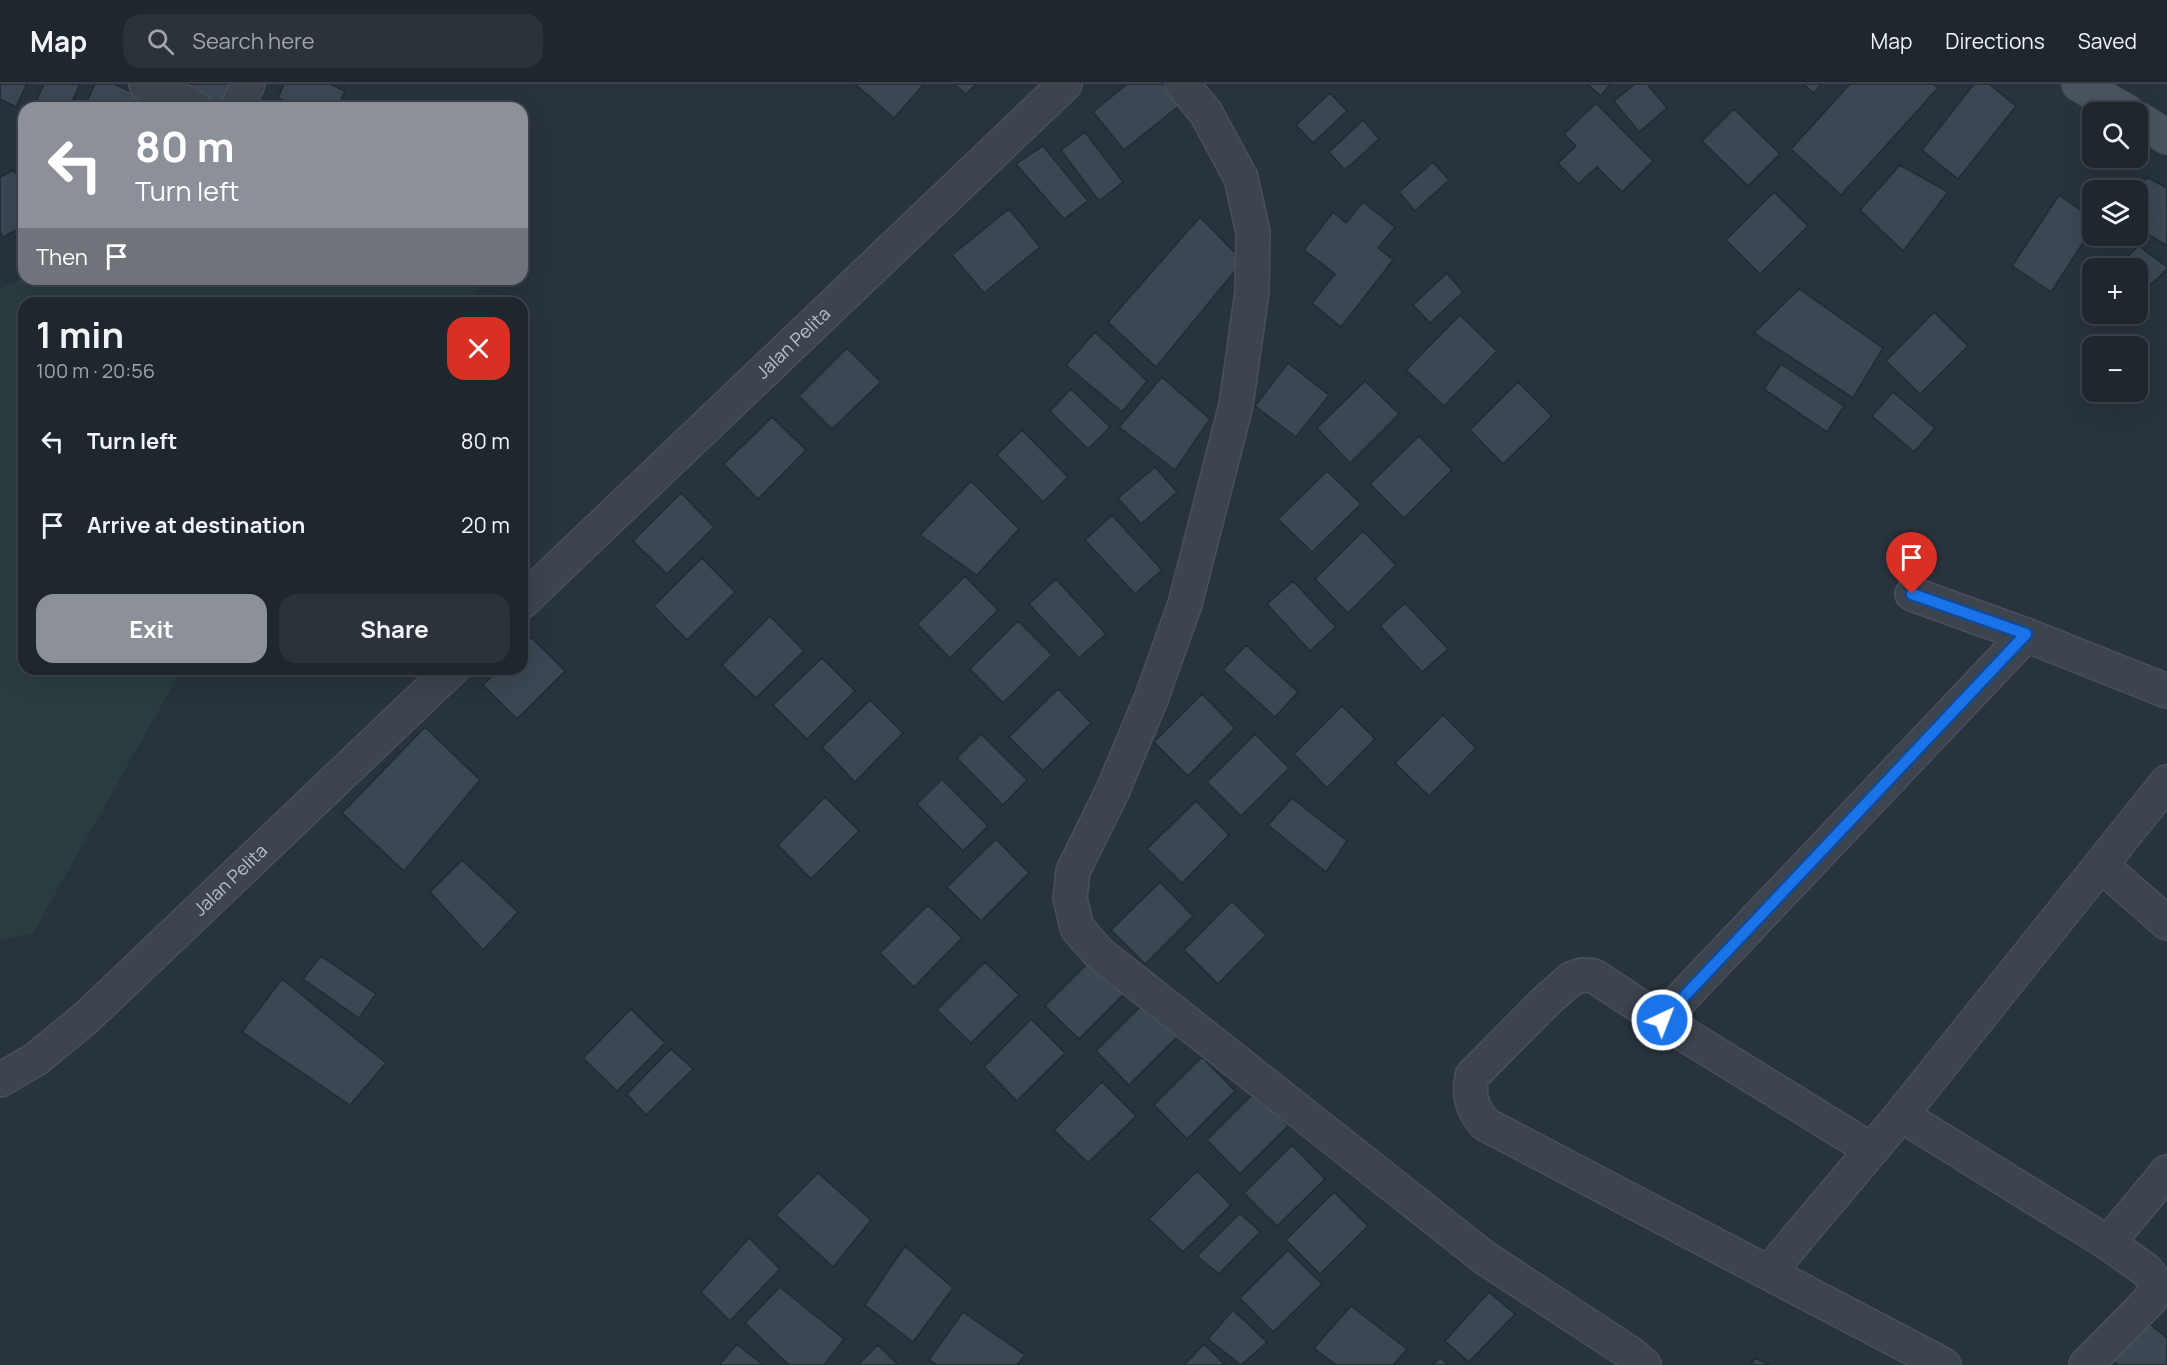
<!DOCTYPE html>
<meta charset="utf-8">
<style>
body{margin:0;font-family:Manrope,sans-serif;background:#2b323a;color:#f1f3f6;height:100vh;display:flex;flex-direction:column;font-size:22px;white-space:nowrap}
*{box-sizing:border-box;margin:0}
p{font-size:20px;color:#a1a5aa}
.icon{flex:none;width:33px;height:33px;fill:none;stroke:currentColor;stroke-width:2;stroke-linecap:round;stroke-linejoin:round}
.map{position:relative;flex:1;overflow:hidden}
.side{position:absolute;left:18px;top:213px;width:510px;height:378px;display:flex;flex-direction:column;background:#1e262e;border-radius:18px;box-shadow:0 6px 24px #0002,0 0 0 2px #3c434a}
.side>*{flex:none}
.guide{position:absolute;left:18px;top:18px;width:510px;height:183px;border-radius:18px;box-shadow:0 6px 24px #0002,0 0 0 2px #3c434a;background:#8c9099;color:#fff;overflow:hidden}
.controls{position:absolute;left:2082px;top:18px;display:grid;gap:12px}
.controls a{display:grid;place-items:center;width:66px;height:66px;border-radius:12px;background:#1e262e;box-shadow:0 6px 24px #0002,0 0 0 2px #3c434a;font-size:30px}
.pin{position:absolute;display:grid;place-items:center;width:51px;height:51px;color:#fff;margin:-62px -26px;border-radius:50% 50% 50% 0;rotate:-45deg;box-shadow:0 0 6px #0007}
.pin .icon{rotate:45deg}
.me{position:absolute;width:66px;margin:-33px;rotate:43deg;stroke-linejoin:round;filter:drop-shadow(0 0 4px #0008)}
.turn{display:flex;align-items:center;gap:21px;height:126px;padding:0 18px;font-size:27px}
.turn .icon{width:78px;height:78px;stroke-width:2.5}
.turn b{display:block;font-size:42px;line-height:51px}
.then{display:flex;align-items:center;height:57px;padding:0 18px;background:#0003;gap:12px;font-size:22px}
.round{display:grid;place-items:center;flex:none;width:63px;height:63px;border-radius:18px;background:#2b323a}
.summary{display:flex;align-items:center;justify-content:space-between;height:102px;padding:0 18px}
h1{font-size:36px;font-weight:700;line-height:45px}
.action{display:flex;gap:12px;margin-top:auto;padding:12px 18px}
.action a{flex:1;height:69px;border-radius:18px;background:#8c9099;color:#fff;font-size:24px;font-weight:700;line-height:69px;text-align:center}
.action a+a{background:#2b323a;color:#f1f3f6}
ul{padding:0;list-style:none}
li{display:flex;align-items:center;gap:18px;height:84px;padding:0 18px}
li div{flex:1}
li b{display:block;font-size:22px}
li em{font-style:normal}
header{display:flex;align-items:center;gap:36px;box-sizing:border-box;height:84px;padding:0 30px;background:#1e262e;border-bottom:2px solid #3c434a}
header strong{font-size:28px}
nav{display:flex;gap:33px;margin-inline-start:auto;font-size:21px}
.search{width:420px;height:54px;background:#2b323a;display:flex;align-items:center;gap:15px;box-sizing:border-box;padding:0 21px;border-radius:18px;color:#a1a5aa;font-size:22px}
.map>svg:first-child{display:block}
.green{fill:#2a3d3e}
.building{fill:#3b4753;stroke:#232b35;stroke-width:1.5}
.lines{fill:none;stroke-linecap:round;stroke-linejoin:round}
.street-casing{stroke:#48505a;stroke-width:36}
.secondary-casing{stroke:#48505a;stroke-width:36}
.street{stroke:#3c444e;stroke-width:33}
.secondary{stroke:#4a5460;stroke-width:33}
.route-casing{stroke:#114b97;stroke-width:15}
.route{stroke:#1a73e8;stroke-width:10}
.labels{text-anchor:middle;stroke-width:6;stroke-linejoin:round;paint-order:stroke}
.street-label{font-size:18px;fill:#b8bfc8;stroke:#212933}
</style>
<header>
<strong>Map</strong>
<div class="search"><svg class="icon" aria-label="search" viewBox="0 0 24 24"><circle cx="10" cy="10" r="6"/><path d="M15 15l6 6"/></svg>Search here</div>
<nav><a>Map</a><a>Directions</a><a>Saved</a></nav>
</header>
<div class="map">
<svg width="2167" height="1281" viewBox="0 0 2167 1281">
<rect width="100%" height="100%" fill="#28333d"/>
<path class="green" d="M 24,193 L 24,195 L 487,195 L 466,219 L 24,219 L 24,585 L 182,585 L 33,849 L 0,856 L 0,205 Z"/>
<path class="building" d="M 0,0 L 27,0 L 16,23 L 0,15 Z
M 44,0 L 80,0 L 69,24 L 33,24 Z
M 95,0 L 114,0 L 153,18 L 150,24 L 84,24 Z
M 165,0 L 237,0 L 226,24 L 215,24 Z
M 284,0 L 330,0 L 345,7 L 337,24 L 298,24 L 278,14 Z
M 855,0 L 924,0 L 894,34 Z
M 954,0 L 976,0 L 966,10 Z
M 1127,0 L 1163,0 L 1180,21 L 1124,66 L 1093,28 Z
M 1587,0 L 1610,0 L 1601,12 Z
M 1635,0 L 1647,0 L 1667,24 L 1639,48 L 1614,17 Z
M 1803,0 L 1821,0 L 1814,9 Z
M 1850,0 L 1933,0 L 1938,4 L 1841,111 L 1791,65 Z
M 1974,0 L 1989,0 L 2016,22 L 1958,95 L 1922,66 Z
M 1330,9 L 1347,27 L 1313,59 L 1296,41 Z
M 1596,19 L 1653,77 L 1622,108 L 1597,83 L 1578,100 L 1558,79 L 1576,62 L 1564,50 Z
M 1734,25 L 1780,70 L 1748,102 L 1702,57 Z
M 1363,36 L 1379,55 L 1345,86 L 1329,68 Z
M 1085,48 L 1123,98 L 1099,117 L 1061,66 Z
M 1043,62 L 1088,117 L 1064,135 L 1016,80 Z
M 1433,78 L 1449,96 L 1415,127 L 1399,108 Z
M 1900,81 L 1948,108 L 1903,167 L 1860,126 Z
M 14,86 L 24,104 L 24,142 L 3,153 L 0,148 L 0,93 Z
M 2147,93 L 2167,104 L 2167,162 L 2138,144 L 2138,106 L 2136,106 Z
M 1774,108 L 1808,142 L 1760,190 L 1726,156 Z
M 2059,111 L 2092,134 L 2092,145 L 2051,208 L 2012,182 Z
M 1363,118 L 1395,143 L 1378,164 L 1393,176 L 1341,243 L 1312,219 L 1335,190 L 1304,166 L 1333,128 L 1346,139 Z
M 1009,125 L 1040,163 L 984,209 L 952,171 Z
M 1200,133 L 1243,177 L 1156,283 L 1108,238 Z
M 2139,162 L 2167,183 L 2167,185 L 2140,211 L 2138,208 L 2138,184 L 2115,184 Z
M 1447,189 L 1463,208 L 1430,239 L 1413,221 Z
M 1799,205 L 1883,264 L 1853,314 L 1754,249 Z
M 1934,228 L 1968,262 L 1920,310 L 1886,277 Z
M 1460,231 L 1497,267 L 1444,322 L 1406,286 Z
M 1095,248 L 1147,297 L 1122,328 L 1066,281 Z
M 847,264 L 881,298 L 832,345 L 799,312 Z
M 1288,279 L 1329,311 L 1296,353 L 1255,322 Z
M 1781,280 L 1844,322 L 1827,348 L 1764,305 Z
M 1162,293 L 1210,335 L 1175,386 L 1119,343 Z
M 1365,297 L 1399,330 L 1350,379 L 1317,344 Z
M 1518,298 L 1552,332 L 1503,380 L 1470,346 Z
M 1071,305 L 1110,343 L 1088,365 L 1050,327 Z
M 1893,308 L 1935,344 L 1914,368 L 1872,332 Z
M 772,333 L 806,366 L 758,415 L 724,380 Z
M 1022,346 L 1068,393 L 1043,418 L 997,371 Z
M 1419,352 L 1452,386 L 1404,434 L 1370,400 Z
M 1155,383 L 1177,408 L 1141,440 L 1118,414 Z
M 1327,387 L 1361,420 L 1312,468 L 1278,435 Z
M 971,397 L 1019,445 L 977,491 L 920,451 Z
M 681,409 L 714,443 L 667,490 L 633,457 Z
M 1112,431 L 1162,486 L 1135,510 L 1085,456 Z
M 1363,447 L 1396,481 L 1348,529 L 1315,495 Z
M 702,474 L 735,508 L 687,556 L 654,522 Z
M 965,492 L 998,526 L 950,574 L 917,540 Z
M 1056,495 L 1106,550 L 1079,574 L 1029,520 Z
M 1293,497 L 1336,543 L 1310,567 L 1267,520 Z
M 1405,519 L 1448,565 L 1422,588 L 1380,542 Z
M 770,532 L 804,567 L 756,614 L 722,581 Z
M 1018,537 L 1052,571 L 1003,619 L 970,585 Z
M 531,553 L 565,587 L 517,635 L 483,601 L 499,585 L 522,585 L 522,562 Z
M 1246,561 L 1298,608 L 1275,633 L 1223,586 Z
M 822,574 L 855,607 L 807,655 L 773,621 Z
M 1058,605 L 1091,639 L 1043,687 L 1009,653 Z
M 1202,610 L 1235,644 L 1188,692 L 1154,658 Z
M 870,616 L 903,649 L 855,698 L 822,663 Z
M 1342,622 L 1375,655 L 1327,704 L 1294,670 Z
M 1443,631 L 1476,664 L 1429,712 L 1395,679 Z
M 425,643 L 480,696 L 404,787 L 342,729 Z
M 981,650 L 1027,696 L 1003,721 L 957,674 Z
M 1255,650 L 1289,684 L 1241,732 L 1207,698 Z
M 942,695 L 988,742 L 963,767 L 917,720 Z
M 825,713 L 859,747 L 811,795 L 778,761 Z
M 1292,714 L 1347,757 L 1326,788 L 1268,741 Z
M 1196,717 L 1229,751 L 1182,799 L 1147,765 Z
M 996,755 L 1029,789 L 981,837 L 947,803 Z
M 462,776 L 518,828 L 483,866 L 430,808 Z
M 1160,798 L 1193,832 L 1145,880 L 1111,846 Z
M 1232,817 L 1266,851 L 1218,900 L 1184,866 Z
M 928,821 L 962,854 L 914,903 L 880,869 Z
M 321,872 L 376,910 L 359,934 L 303,895 Z
M 1093,874 L 1127,907 L 1079,955 L 1045,922 Z
M 985,878 L 1019,911 L 971,959 L 937,926 Z
M 282,895 L 386,979 L 350,1021 L 242,948 Z
M 1144,919 L 1177,953 L 1129,1001 L 1096,967 Z
M 631,925 L 665,959 L 617,1007 L 583,974 Z
M 1031,935 L 1065,969 L 1017,1017 L 984,983 Z
M 671,965 L 693,985 L 646,1031 L 627,1010 Z
M 1202,973 L 1235,1007 L 1187,1055 L 1154,1021 Z
M 1102,998 L 1136,1032 L 1088,1079 L 1054,1046 Z
M 1255,1008 L 1288,1042 L 1240,1090 L 1207,1056 Z
M 1292,1061 L 1325,1095 L 1277,1142 L 1244,1109 Z
M 1197,1087 L 1231,1121 L 1183,1168 L 1149,1135 Z
M 818,1089 L 871,1136 L 833,1183 L 776,1131 Z
M 1334,1108 L 1368,1142 L 1320,1190 L 1286,1156 Z
M 1240,1129 L 1260,1148 L 1219,1190 L 1197,1172 Z
M 749,1154 L 780,1185 L 730,1237 L 701,1208 Z
M 905,1162 L 953,1204 L 913,1258 L 865,1221 Z
M 1288,1166 L 1322,1200 L 1273,1248 L 1240,1214 Z
M 780,1203 L 844,1255 L 824,1281 L 789,1281 L 745,1239 Z
M 1489,1208 L 1515,1230 L 1469,1278 L 1445,1257 Z
M 1351,1222 L 1407,1265 L 1393,1281 L 1336,1281 L 1314,1264 Z
M 1233,1226 L 1267,1258 L 1241,1281 L 1208,1255 Z
M 963,1228 L 1025,1271 L 1017,1281 L 937,1281 L 929,1276 Z
M 2149,1239 L 2167,1254 L 2167,1281 L 2118,1281 L 2113,1277 Z
M 737,1260 L 763,1281 L 722,1281 L 720,1280 Z
M 1204,1260 L 1225,1281 L 1184,1281 Z
M 878,1261 L 898,1281 L 858,1281 Z
M 1440,1273 L 1448,1281 L 1433,1281 Z
M 1755,1274 L 1770,1281 L 1751,1281 Z"/>
<g class="lines">
<g class="street-casing">
<g id="street">
<path d="M 146,0 L 196,24"/>
<path d="M 1182,0 L 1206,29 L 1241,94 L 1253,148 L 1252,208 L 1236,321 L 1185,520 L 1151,615 L 1112,708 L 1073,787 L 1070,814 L 1077,844 L 1099,869 L 1485,1174 L 1630,1269 L 1644,1281"/>
<path d="M 237,24 L 248,0"/>
<path d="M 1912,510 L 2026,551 L 2167,607"/>
<path id="s1" d="M 522,518 L 1065,0"/>
<path d="M 2101,781 L 2167,839"/>
<path d="M 1661,936 L 2026,551"/>
<path id="s2" d="M 0,996 L 36,975 L 87,933 L 452,585"/>
<path d="M 1901,1031 L 2108,1159 L 2146,1186 L 2153,1195 L 2155,1204 L 2150,1216 L 2086,1281"/>
<path d="M 1870,1065 L 1661,936 L 1594,892 L 1582,891 L 1571,895 L 1544,919 L 1472,992 C 1468,1013 1472,1024 1485,1040 L 1944,1281"/>
<path d="M 2108,1159 L 2167,1088"/>
<path d="M 1769,1188 L 1901,1031 L 2167,698"/>
</g>
</g>
<g class="secondary-casing">
<path id="secondary" d="M 2079,0 L 2127,28
M 2138,35 L 2167,53"/>
</g>
<use href="#street" class="street"/>
<use href="#secondary" class="secondary"/>
</g>
<g class="lines">
<g class="route-casing">
<path id="route" d="M 1662,936 L 2026,550 L 1912,510"/>
</g>
<use href="#route" class="route"/>
</g>
<g class="labels">
<g class="street-label">
<text dy="6" stroke="none"><textPath href="#s1" startOffset="375">Jalan Pelita</textPath></text>
<text dy="6" stroke="none"><textPath href="#s2" startOffset="306">Jalan Pelita</textPath></text>
</g>
</g>
</svg>
<div class="controls">
<a><svg class="icon" aria-label="search" viewBox="0 0 24 24"><circle cx="10" cy="10" r="6"/><path d="M15 15l6 6"/></svg></a>
<a><svg class="icon" aria-label="layers" viewBox="0 0 24 24"><path d="M12 4l9 5-9 5-9-5zM3 14l9 5 9-5"/></svg></a>
<a>+</a>
<a>−</a>
</div>
<div class="pin" style="left:1912px;top:510px;background:#d93025"><svg class="icon" aria-label="arrive" viewBox="0 0 24 24"><path d="M6 21V4h12l-3 4 3 4H6"/></svg></div>
<svg class="me" style="left:1662px;top:936px" viewBox="-20 -20 40 40"><circle r="17" fill="#1a73e8" stroke="#fff" stroke-width="3"/><path d="M0-11L8 9 0 5-8 9z" fill="#fff"/></svg>
<div class="guide">
<div class="turn"><svg class="icon" aria-label="left" viewBox="0 0 24 24"><path d="M17 20v-9H6M10 6l-5 5 5 5"/></svg><div><b>80 m</b>Turn left</div></div>
<div class="then">Then<svg class="icon" aria-label="arrive" viewBox="0 0 24 24"><path d="M6 21V4h12l-3 4 3 4H6"/></svg></div>
</div>
<section class="side">
<div class="summary"><div><h1>1 min</h1><p>100 m · 20:56</p></div><a class="round" style="background:#d93025;color:#fff"><svg class="icon" aria-label="close" viewBox="0 0 24 24"><path d="M6 6l12 12M18 6L6 18"/></svg></a></div>
<ul>
<li><svg class="icon" aria-label="left" viewBox="0 0 24 24"><path d="M17 20v-9H6M10 6l-5 5 5 5"/></svg><div><b>Turn left</b></div><em>80 m</em></li>
<li><svg class="icon" aria-label="arrive" viewBox="0 0 24 24"><path d="M6 21V4h12l-3 4 3 4H6"/></svg><div><b>Arrive at destination</b></div><em>20 m</em></li>
</ul>
<div class="action"><a>Exit</a><a>Share</a></div>
</section>
</div>
